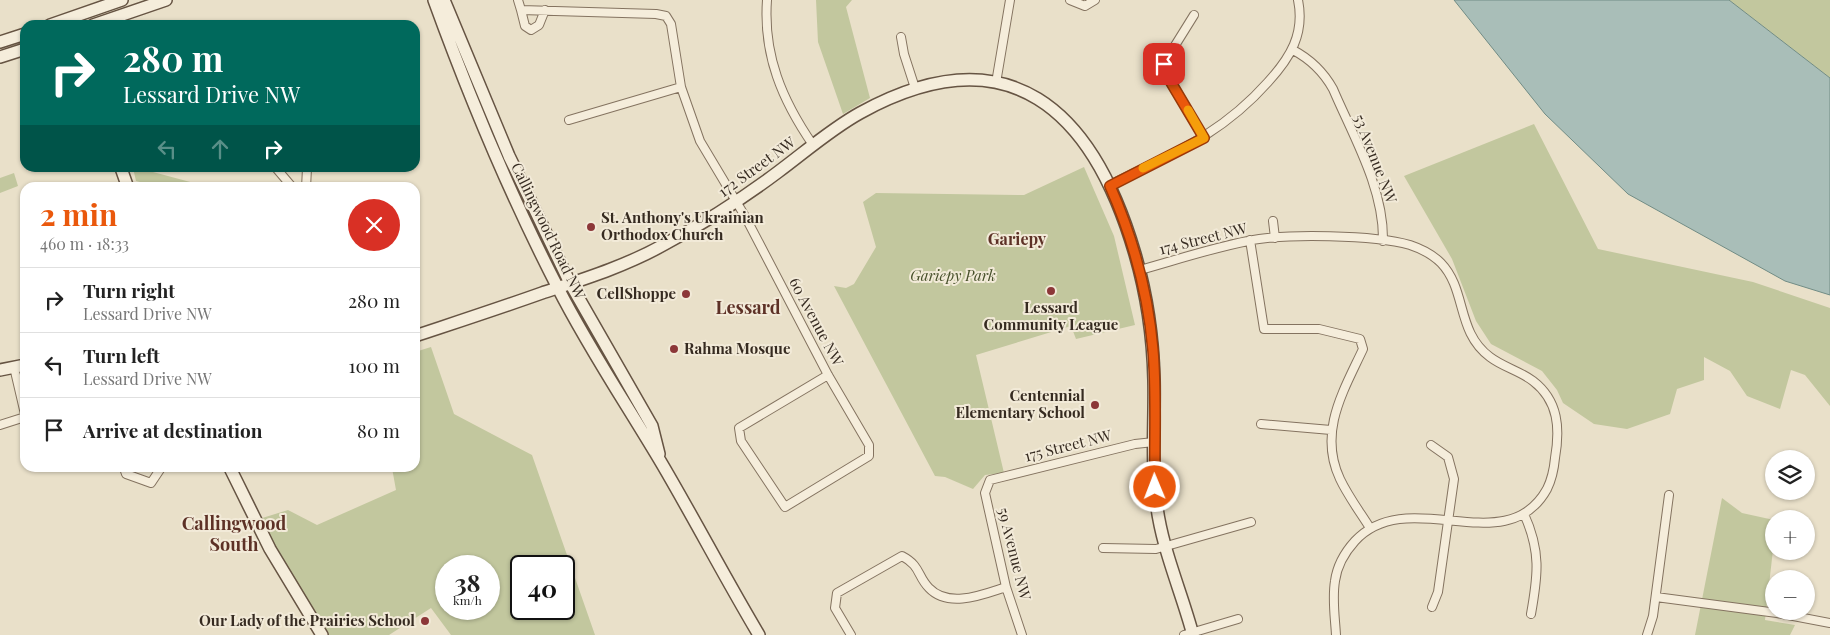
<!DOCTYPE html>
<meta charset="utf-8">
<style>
body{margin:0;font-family:"Playfair Display",serif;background:#f6f6f6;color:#222;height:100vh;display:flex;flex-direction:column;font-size:19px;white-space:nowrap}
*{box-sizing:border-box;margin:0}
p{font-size:16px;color:#767676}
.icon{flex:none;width:28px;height:28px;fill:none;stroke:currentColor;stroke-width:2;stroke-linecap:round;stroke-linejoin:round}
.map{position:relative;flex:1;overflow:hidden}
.sheet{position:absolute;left:20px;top:182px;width:400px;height:290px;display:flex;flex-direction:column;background:#fff;border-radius:15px;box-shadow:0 1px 4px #0004}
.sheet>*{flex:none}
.guide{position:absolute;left:20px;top:20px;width:400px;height:152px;border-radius:15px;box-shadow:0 1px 4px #0004;background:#00695c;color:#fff;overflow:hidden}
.tools{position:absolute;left:1765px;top:450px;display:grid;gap:10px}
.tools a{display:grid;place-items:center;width:50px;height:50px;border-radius:50%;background:#fff;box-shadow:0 1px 4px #0004;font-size:25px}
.speed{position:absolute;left:435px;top:555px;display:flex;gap:10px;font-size:25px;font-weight:700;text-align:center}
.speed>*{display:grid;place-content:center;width:65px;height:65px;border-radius:50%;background:#fff;box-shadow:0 1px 4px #0004;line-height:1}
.speed small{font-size:12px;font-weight:400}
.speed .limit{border:2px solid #111;border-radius:8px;background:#fff;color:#111}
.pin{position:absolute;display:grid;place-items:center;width:42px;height:42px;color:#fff;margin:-21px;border-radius:10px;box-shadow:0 2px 8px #0006}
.me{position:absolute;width:55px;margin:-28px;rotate:359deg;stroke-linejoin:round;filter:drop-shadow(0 0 4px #0008)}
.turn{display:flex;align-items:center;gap:18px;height:105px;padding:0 20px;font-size:22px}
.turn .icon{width:65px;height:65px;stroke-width:2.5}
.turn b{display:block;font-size:35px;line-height:42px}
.lanes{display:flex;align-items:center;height:48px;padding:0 20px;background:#0003;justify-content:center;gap:25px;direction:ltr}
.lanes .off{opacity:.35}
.round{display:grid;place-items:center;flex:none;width:52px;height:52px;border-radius:26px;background:#f6f6f6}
.headline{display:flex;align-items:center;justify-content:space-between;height:85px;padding:0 20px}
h1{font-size:30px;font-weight:700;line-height:38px;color:#ea580c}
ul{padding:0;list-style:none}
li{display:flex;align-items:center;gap:15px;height:65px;padding:0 20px;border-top:1px solid #e0e0e0}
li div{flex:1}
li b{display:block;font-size:19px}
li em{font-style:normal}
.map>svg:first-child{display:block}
.green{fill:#c2c79e;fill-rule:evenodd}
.water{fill:#a9beb8;stroke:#718c85}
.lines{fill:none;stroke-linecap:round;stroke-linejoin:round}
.street-casing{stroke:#847360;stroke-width:10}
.secondary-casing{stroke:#665443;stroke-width:14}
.street{stroke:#f5eddb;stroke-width:8}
.secondary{stroke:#f5eddb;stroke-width:11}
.route-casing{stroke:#983908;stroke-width:12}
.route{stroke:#ea580c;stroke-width:9}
.slow{stroke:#f59e0b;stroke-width:9}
.poi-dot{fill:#8c3738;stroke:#f2ead8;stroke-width:2}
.labels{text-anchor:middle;stroke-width:4;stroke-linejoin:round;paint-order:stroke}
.street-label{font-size:15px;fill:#362b21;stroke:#f2ead8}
.poi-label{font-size:15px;font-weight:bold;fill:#362b21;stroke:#f2ead8;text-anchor:end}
.park-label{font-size:15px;font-style:italic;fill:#47502a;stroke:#f2ead8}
.neighbourhood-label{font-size:16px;font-weight:bold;fill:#5d3126;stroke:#f2ead8}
.quarter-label{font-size:18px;font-weight:bold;fill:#5d3126;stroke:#f2ead8}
</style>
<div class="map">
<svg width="1830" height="635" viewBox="0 0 1830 635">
<rect width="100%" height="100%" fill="#e9e0c9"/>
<path class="green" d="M 816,0 L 852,0 L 846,7 L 870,98 L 843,114 L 818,42 Z
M 1729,0 L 1830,0 L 1830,78 Z
M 1534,124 L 1598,249 L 1753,282 L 1830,308 L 1830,406 L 1805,375 L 1791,370 L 1780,409 L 1747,396 L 1730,371 L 1704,357 L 1704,380 L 1677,389 L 1670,414 L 1627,429 L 1594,424 L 1563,403 L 1557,390 L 1542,371 L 1491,344 L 1476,321 L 1452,259 L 1404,176 Z
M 1084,167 L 1114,236 L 1135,325 L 1076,339 L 1071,326 L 976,355 L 1004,473 L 985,475 L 973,489 L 945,477 L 935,476 L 834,286 L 846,288 L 854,284 L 876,247 L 863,202 L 876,193 L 1024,195 Z
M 133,168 L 138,168 L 209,187 L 159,187 L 136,181 Z
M 14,173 L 18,186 L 0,193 L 0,178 Z
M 431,347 L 454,414 L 532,455 L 595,635 L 451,635 L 431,608 L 389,635 L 329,635 L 259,519 L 288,510 L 317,525 L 396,490 L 392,468 L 415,468 L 415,352 ZM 446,566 L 489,566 L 489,609 L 446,609 ZM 521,566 L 564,566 L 564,609 L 521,609 Z
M 1722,498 L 1742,513 L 1774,520 L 1774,541 L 1765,620 L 1795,625 L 1790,635 L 1695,635 Z"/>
<path class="water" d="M 1454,0 L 1729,0 L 1830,78 L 1830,295 L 1785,281 L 1628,194 L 1545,114 Z"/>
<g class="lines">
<g class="street-casing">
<path id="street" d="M 518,0 L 521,10 L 656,14 L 666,16 L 671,24 L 681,87 L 700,141 L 746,218 L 828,375 L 869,445 L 869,456 L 785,507 L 741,441 L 739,428 L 828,375
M 767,0 C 763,55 782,100 813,145
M 1070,0 L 1085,6 L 1095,0
M 521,10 L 525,26 L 531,30 L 539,25 L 545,10
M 1194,15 L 1166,60 L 1164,69 L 1204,138
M 901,37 L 904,54 L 915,88
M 1293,50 C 1310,59 1323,71 1333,89 C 1353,136 1384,188 1383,241
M 996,83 L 1010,0
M 569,120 L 681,87
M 276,168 L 293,188
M 1110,185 C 1172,154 1221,135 1268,82 C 1290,58 1305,34 1298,0
M 306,188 L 307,168
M 1273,221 L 1275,238
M 1250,240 L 1264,329 L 1319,329 L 1360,339 L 1363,349 C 1343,392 1318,432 1340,479 C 1348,496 1360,512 1370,528
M 1140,270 C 1176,260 1212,248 1248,241 C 1285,233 1375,235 1410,245 C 1422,249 1433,255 1441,263 C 1467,290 1456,332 1490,357 C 1503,367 1520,371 1533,381 C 1559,401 1560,429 1555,458 C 1554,469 1552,479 1547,489 C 1506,563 1409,483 1355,541 C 1345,552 1337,566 1335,581 C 1332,599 1335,617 1336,635
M 14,367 L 25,414
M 1261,424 L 1331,430
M 0,425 L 25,417
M 1431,445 L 1448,457 L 1454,479 L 1438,592 L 1432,607
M 124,468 L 126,474 L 151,483 L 161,468
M 1524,514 C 1541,551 1538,575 1531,614
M 1103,548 L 1156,549 L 1251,522
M 1656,597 L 1777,613 L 1830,623
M 851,635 L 835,608 L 837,593 L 902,556 C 921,566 917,576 929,588 C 949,609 984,594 1006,587
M 1022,635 L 1006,587 L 985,493 L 990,480 L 1135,444 L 1154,442
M 1184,635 L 1238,619
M 1647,635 L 1653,616 L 1669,495"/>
</g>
<g class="secondary-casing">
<path id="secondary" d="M 434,0 C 470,99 510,195 558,288 C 589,349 627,405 662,464 C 695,520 725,578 759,635
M 444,0 L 509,156 L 570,283 L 652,426 L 659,454
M 50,25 L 122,0
M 93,25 L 166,0
M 0,42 L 25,34
M 0,57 L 25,49
M 121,168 L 128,188
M 415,336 C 457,322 500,308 542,293 C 584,279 626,266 665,244 C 704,223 742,199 778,172 C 805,152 831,129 860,113 C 1009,31 1093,110 1135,254 C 1147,295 1153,337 1154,380 C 1155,420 1151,461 1156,500 C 1161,547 1181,590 1193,635
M 0,370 L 25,365
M 230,468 L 270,549 L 322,635"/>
</g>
<use href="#street" class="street"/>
<use href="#secondary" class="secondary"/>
</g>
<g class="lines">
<g class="route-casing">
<path id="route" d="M 1155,487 C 1154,442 1157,396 1153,350 C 1148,293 1133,238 1110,186 L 1204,138 L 1166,74 L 1164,64"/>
</g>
<use href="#route" class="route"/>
<path class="slow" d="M 1143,168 L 1204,138 L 1188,110"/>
</g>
<g class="poi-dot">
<circle cx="591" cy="227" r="5"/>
<circle cx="1051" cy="291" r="5"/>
<circle cx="686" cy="294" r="5"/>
<circle cx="674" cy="349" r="5"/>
<circle cx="1095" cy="405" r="5"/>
<circle cx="425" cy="621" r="5"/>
</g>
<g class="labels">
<g class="street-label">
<text transform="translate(1375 159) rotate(69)" y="5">53 Avenue NW</text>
<text transform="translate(757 167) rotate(-36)" y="5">172 Street NW</text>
<text transform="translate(548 231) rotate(64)" y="5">Callingwood Road NW</text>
<text transform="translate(1203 239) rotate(-14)" y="5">174 Street NW</text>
<text transform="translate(816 322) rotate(62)" y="5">60 Avenue NW</text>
<text transform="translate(1068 446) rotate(-14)" y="5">175 Street NW</text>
<text transform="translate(1014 554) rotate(76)" y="5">59 Avenue NW</text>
</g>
<g class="poi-label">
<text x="601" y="223" text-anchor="start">St. Anthony's Ukrainian<tspan x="601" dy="17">Orthodox Church</tspan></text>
<text x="676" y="299">CellShoppe</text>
<text x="1051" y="313" text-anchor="middle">Lessard<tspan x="1051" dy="17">Community League</tspan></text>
<text x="684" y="354" text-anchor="start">Rahma Mosque</text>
<text x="1085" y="401">Centennial<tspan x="1085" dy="17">Elementary School</tspan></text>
<text x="415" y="626">Our Lady of the Prairies School</text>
</g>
<g class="park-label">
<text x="953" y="281">Gariepy Park</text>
</g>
<g class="neighbourhood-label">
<text x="1017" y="245">Gariepy</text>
</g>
<g class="quarter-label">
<text x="748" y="314">Lessard</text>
<text x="234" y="530">Callingwood<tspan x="234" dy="21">South</tspan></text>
</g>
</g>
</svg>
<div class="tools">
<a><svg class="icon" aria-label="layers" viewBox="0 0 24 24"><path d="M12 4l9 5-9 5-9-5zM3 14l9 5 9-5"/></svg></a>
<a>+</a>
<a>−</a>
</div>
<div class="speed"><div>38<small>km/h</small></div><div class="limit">40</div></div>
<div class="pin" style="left:1164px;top:64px;background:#d93025"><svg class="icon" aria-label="arrive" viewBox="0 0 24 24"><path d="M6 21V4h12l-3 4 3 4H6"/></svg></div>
<svg class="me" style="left:1155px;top:487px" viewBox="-20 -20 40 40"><circle r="17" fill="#ea580c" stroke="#fff" stroke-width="3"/><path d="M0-11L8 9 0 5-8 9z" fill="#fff"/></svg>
<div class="guide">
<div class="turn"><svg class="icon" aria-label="right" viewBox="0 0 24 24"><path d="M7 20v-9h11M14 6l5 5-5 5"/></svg><div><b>280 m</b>Lessard Drive NW</div></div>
<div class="lanes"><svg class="icon off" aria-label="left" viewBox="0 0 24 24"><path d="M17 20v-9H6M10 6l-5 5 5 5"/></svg><svg class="icon off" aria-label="ahead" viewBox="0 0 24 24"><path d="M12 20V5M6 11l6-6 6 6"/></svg><svg class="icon" aria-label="right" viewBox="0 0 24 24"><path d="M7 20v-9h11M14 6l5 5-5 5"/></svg></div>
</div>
<section class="sheet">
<div class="headline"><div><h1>2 min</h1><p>460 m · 18:33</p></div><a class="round" style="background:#d93025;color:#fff"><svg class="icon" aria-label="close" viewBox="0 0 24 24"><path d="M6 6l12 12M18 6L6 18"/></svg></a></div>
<ul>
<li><svg class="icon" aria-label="right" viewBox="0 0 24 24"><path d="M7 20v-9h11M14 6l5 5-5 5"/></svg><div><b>Turn right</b><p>Lessard Drive NW</p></div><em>280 m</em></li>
<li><svg class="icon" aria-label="left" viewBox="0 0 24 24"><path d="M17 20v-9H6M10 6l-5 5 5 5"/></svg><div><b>Turn left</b><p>Lessard Drive NW</p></div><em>100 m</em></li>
<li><svg class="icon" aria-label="arrive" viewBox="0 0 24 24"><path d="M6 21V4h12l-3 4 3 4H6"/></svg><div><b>Arrive at destination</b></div><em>80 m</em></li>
</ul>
</section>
</div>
